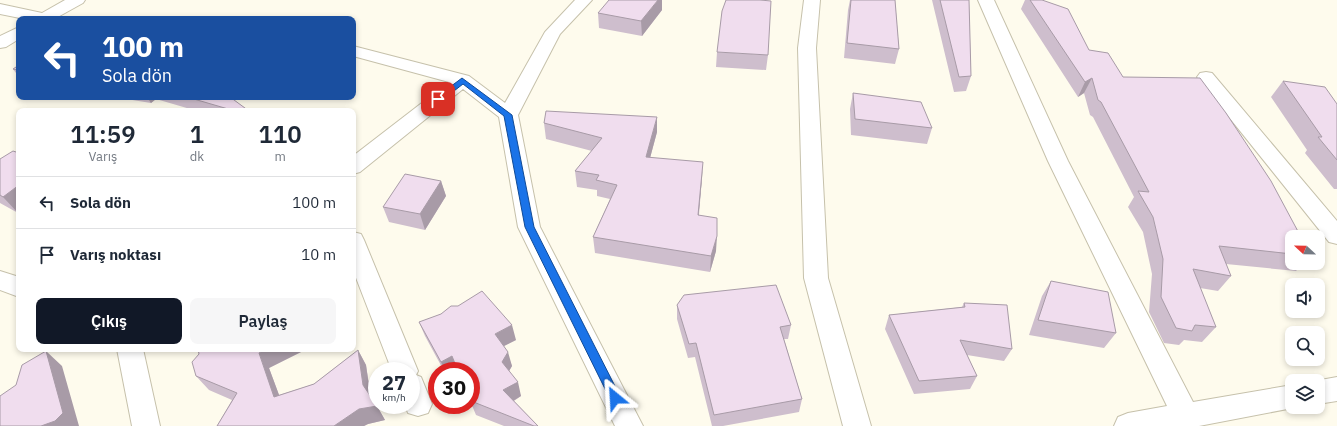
<!DOCTYPE html>
<html lang="tr">
<meta charset="utf-8">
<style>
body{margin:0;font-family:"IBM Plex Sans",sans-serif;background:#f6f6f7;color:#1f2937;height:100vh;display:flex;flex-direction:column;font-size:15px;white-space:nowrap}
*{box-sizing:border-box;margin:0}
p{font-size:13px;color:#747a83}
.icon{flex:none;width:22px;height:22px;fill:none;stroke:currentColor;stroke-width:2;stroke-linecap:round;stroke-linejoin:round}
.map{position:relative;flex:1;overflow:hidden}
.drawer{position:absolute;left:16px;top:108px;width:340px;height:244px;display:flex;flex-direction:column;background:#fff;border-radius:8px;box-shadow:0 2px 6px #0003}
.drawer>*{flex:none}
.banner{position:absolute;left:16px;top:16px;width:340px;height:84px;border-radius:8px;box-shadow:0 2px 6px #0003;background:#1a4fa0;color:#fff;overflow:hidden}
.needle{width:26px;rotate:292deg}
.tools{position:absolute;left:1285px;top:230px;display:grid;gap:8px}
.tools a{display:grid;place-items:center;width:40px;height:40px;border-radius:8px;background:#fff;box-shadow:0 2px 6px #0003;font-size:20px}
.speed{position:absolute;left:368px;top:362px;display:flex;gap:8px;font-size:20px;font-weight:700;text-align:center}
.speed>*{display:grid;place-content:center;width:52px;height:52px;border-radius:50%;background:#fff;box-shadow:0 2px 6px #0003;line-height:1}
.speed small{font-size:10px;font-weight:400}
.speed .limit{border:6px solid #d22;background:#fff;color:#111}
.pin{position:absolute;display:grid;place-items:center;width:34px;height:34px;color:#fff;margin:-17px;border-radius:8px;box-shadow:0 2px 6px #0006}
.me{position:absolute;width:44px;margin:-22px;rotate:333deg;stroke-linejoin:round;filter:drop-shadow(0 0 3px #0008)}
.turn{display:flex;align-items:center;gap:14px;height:84px;padding:0 20px;font-size:18px}
.turn .icon{width:52px;height:52px;stroke-width:2.5}
.turn b{display:block;font-size:28px;line-height:34px}
.eta{display:flex;justify-content:space-evenly;align-items:center;height:68px;text-align:center}
.eta b{font-size:24px;font-weight:600;line-height:28px}
.cta{display:flex;gap:8px;margin-top:auto;padding:8px 20px}
.cta a{flex:1;height:46px;border-radius:8px;background:#111827;color:#fff;font-size:16px;font-weight:600;line-height:46px;text-align:center}
.cta a+a{background:#f6f6f7;color:#1f2937}
ul{padding:0;list-style:none}
li{display:flex;align-items:center;gap:12px;height:52px;padding:0 20px;border-top:1px solid #e0e1e3}
li div{flex:1}
li b{display:block;font-size:15px}
li em{font-style:normal}
.map>svg:first-child{display:block}
.lines{fill:none;stroke-linecap:round;stroke-linejoin:round}
.minor-casing{stroke:#c6c1ab;stroke-width:2}
.minor{fill:#fff;fill-rule:evenodd}
.wall{fill:#cebecd}
.shaded-wall{fill:#a89ba7}
.building{fill:#f0ddee;stroke:#a89ba7}
.route{fill:#1a73e8;stroke:#114b97}
</style>
<div class="map">
<svg width="1337" height="426" viewBox="0 0 1337 426">
<rect width="100%" height="100%" fill="#fefbed"/>
<g class="lines">
<g class="minor-casing">
<path id="minor" d="M 65,0 L 85,0 L 83,3 L 56,18 L 57,19 L 25,19 L 0,14 L 0,4 L 42,13 Z
M 575,0 L 592,0 L 560,34 L 518,115 L 540,227 L 643,426 L 615,426 L 518,227 L 499,117 L 463,89 L 360,172 L 353,174 L 353,156 L 449,82 L 353,56 L 353,46 L 469,76 L 505,103 L 545,32 Z
M 804,0 L 820,0 L 816,48 L 828,278 L 871,426 L 843,426 L 804,278 L 798,48 Z
M 978,0 L 994,0 L 1068,161 L 1193,402 L 1292,385 L 1292,407 L 1298,407 L 1199,426 L 1114,426 L 1118,417 L 1128,413 L 1167,406 L 1048,161 Z
M 19,27 L 19,39 L 6,47 L 0,48 L 0,36 Z
M 1206,72 L 1212,73 L 1337,221 L 1337,244 L 1329,242 L 1200,81 L 1197,77 L 1200,73 Z
M 353,232 L 361,234 L 364,240 L 418,371 L 416,375 L 421,377 L 432,404 L 428,413 L 418,416 L 408,413 L 405,405 L 411,405 L 411,371 L 392,371 L 353,270 Z
M 0,271 L 19,277 L 19,297 L 0,290 Z
M 117,349 L 143,349 L 160,426 L 132,426 Z
M 1337,377 L 1337,401 L 1318,404 L 1318,381 L 1315,381 Z"/>
</g>
<use href="#minor" class="minor"/>
</g>
<path class="wall" d="M 850,0 L 895,0 L 899,49 L 895,64 L 844,58 L 848,10 Z
M 932,0 L 969,0 L 971,76 L 966,91 L 954,92 Z
M 1025,0 L 1030,0 L 1089,50 L 1123,77 L 1292,237 L 1292,263 L 1303,263 L 1296,271 L 1226,264 L 1231,276 L 1218,291 L 1200,288 L 1216,327 L 1202,342 L 1184,340 L 1179,345 L 1164,343 L 1149,312 L 1152,274 L 1143,232 L 1128,207 L 1134,197 L 1093,117 L 1090,115 L 1084,93 L 1078,97 L 1021,9 Z
M 662,10 L 642,36 L 599,28 L 598,13 Z
M 717,52 L 768,55 L 766,70 L 716,67 Z
M 19,65 L 19,77 L 13,69 Z
M 1283,81 L 1337,104 L 1337,189 L 1334,189 L 1305,153 L 1307,150 L 1271,97 Z
M 853,93 L 932,128 L 927,144 L 851,135 L 850,109 Z
M 114,97 L 230,97 L 249,111 L 197,111 L 156,99 L 151,103 Z
M 544,123 L 657,132 L 650,158 L 702,178 L 699,215 L 716,251 L 710,272 L 595,253 L 593,237 L 610,199 L 597,196 L 597,190 L 577,187 L 575,171 L 592,151 L 546,139 Z
M 0,159 L 18,213 L 0,203 Z
M 441,181 L 446,196 L 425,230 L 389,222 L 383,207 Z
M 1051,281 L 1116,333 L 1104,348 L 1029,335 L 1042,296 Z
M 964,303 L 1012,349 L 1004,361 L 967,355 L 977,376 L 970,389 L 914,394 L 885,329 L 889,315 L 962,307 Z
M 677,305 L 791,325 L 788,339 L 784,339 L 802,399 L 799,412 L 723,426 L 712,426 L 695,357 L 688,358 L 677,319 Z
M 419,322 L 516,340 L 504,346 L 512,366 L 509,371 L 521,396 L 514,401 L 538,426 L 504,426 L 476,415 L 471,403 L 471,371 L 458,371 L 458,370 L 456,371 L 444,371 L 425,336 Z
M 198,349 L 307,349 L 269,368 L 279,395 L 314,384 L 358,350 L 366,365 L 371,397 L 377,406 L 385,420 L 368,424 L 364,426 L 217,426 L 232,400 L 209,390 L 196,376 L 199,354 Z"/>
<path class="shaded-wall" d="M 658,0 L 662,0 L 662,10 L 642,36 L 641,21 Z
M 1092,78 L 1084,93 L 1078,97 L 1085,82 Z
M 147,97 L 155,97 L 156,99 L 151,103 Z
M 657,117 L 657,132 L 646,173 L 646,157 Z
M 703,162 L 702,178 L 697,231 L 698,215 Z
M 441,181 L 446,196 L 425,230 L 420,214 Z
M 19,185 L 19,212 L 18,213 L 3,197 Z
M 717,236 L 716,251 L 710,272 L 711,256 Z
M 353,319 L 356,325 L 353,326 Z
M 512,325 L 516,340 L 500,348 L 495,334 Z
M 267,349 L 307,349 L 269,368 L 285,411 L 274,397 L 259,353 Z
M 358,350 L 366,365 L 371,400 L 363,385 Z
M 46,351 L 62,366 L 79,426 L 41,426 Z
M 508,352 L 512,366 L 506,376 L 502,362 Z
M 452,356 L 458,370 L 456,371 L 445,371 L 441,362 Z
M 518,382 L 521,396 L 508,404 L 503,390 Z
M 377,406 L 385,420 L 368,424 L 364,426 L 334,426 L 359,409 Z"/>
<path class="building" d="M 609,0 L 658,0 L 641,21 L 598,13 Z
M 726,0 L 760,0 L 771,1 L 768,55 L 717,52 L 722,11 Z
M 851,0 L 895,0 L 899,49 L 847,43 Z
M 940,0 L 969,0 L 971,76 L 959,77 Z
M 1030,0 L 1042,0 L 1068,9 L 1089,50 L 1108,53 L 1123,77 L 1200,78 L 1226,113 L 1271,181 L 1301,237 L 1292,237 L 1292,254 L 1219,246 L 1231,276 L 1193,269 L 1216,327 L 1195,325 L 1192,331 L 1176,328 L 1161,297 L 1163,259 L 1153,217 L 1138,191 L 1149,192 L 1101,102 L 1098,100 L 1092,78 L 1085,82 Z
M 19,65 L 19,70 L 13,69 Z
M 1283,81 L 1325,87 L 1337,104 L 1337,160 L 1318,137 L 1322,137 Z
M 853,93 L 921,102 L 932,128 L 855,119 Z
M 187,97 L 230,97 L 249,111 L 235,111 Z
M 546,111 L 657,117 L 646,157 L 703,162 L 698,215 L 717,218 L 717,236 L 711,256 L 593,237 L 617,185 L 596,180 L 599,175 L 575,171 L 602,138 L 544,123 Z
M 13,151 L 19,153 L 19,185 L 3,197 L 0,195 L 0,159 Z
M 405,174 L 441,181 L 420,214 L 383,207 Z
M 1051,281 L 1108,292 L 1116,333 L 1038,320 Z
M 776,285 L 791,325 L 780,327 L 802,399 L 714,415 L 696,343 L 689,344 L 677,305 L 684,295 Z
M 482,291 L 512,325 L 495,334 L 508,352 L 502,362 L 518,382 L 503,390 L 538,426 L 534,426 L 471,401 L 471,371 L 458,371 L 452,356 L 441,362 L 419,322 L 441,314 L 451,306 L 458,306 Z
M 964,303 L 1007,305 L 1012,349 L 960,340 L 977,376 L 919,381 L 889,315 L 965,307 Z
M 198,349 L 267,349 L 259,353 L 274,397 L 314,384 L 358,350 L 363,385 L 377,406 L 359,409 L 334,426 L 217,426 L 237,393 L 196,376 L 192,362 L 199,354 Z
M 46,351 L 63,413 L 55,421 L 41,426 L 0,426 L 0,396 L 16,385 L 22,365 Z"/>
<path class="route" d="M 462,78 L 512,115 L 534,227 L 619,394 L 620,398 L 619,401 L 615,403 L 611,401 L 525,227 L 504,116 L 463,84 L 441,101 L 438,102 L 434,99 Z"/>
</svg>
<div class="tools">
<a><svg class="needle" viewBox="-14 -14 28 28"><path d="M0-13l5 13h-10z" fill="#e53935"/><path d="M0 13l5-13h-10z" fill="#747a83"/></svg></a>
<a><svg class="icon" aria-label="sound" viewBox="0 0 24 24"><path d="M4 9h4l5-4v14l-5-4H4zM17 9q2 3 0 6"/></svg></a>
<a><svg class="icon" aria-label="search" viewBox="0 0 24 24"><circle cx="10" cy="10" r="6"/><path d="M15 15l6 6"/></svg></a>
<a><svg class="icon" aria-label="layers" viewBox="0 0 24 24"><path d="M12 4l9 5-9 5-9-5zM3 14l9 5 9-5"/></svg></a>
</div>
<div class="speed"><div>27<small>km/h</small></div><div class="limit">30</div></div>
<div class="pin" style="left:438px;top:99px;background:#d93025"><svg class="icon" aria-label="arrive" viewBox="0 0 24 24"><path d="M6 21V4h12l-3 4 3 4H6"/></svg></div>
<svg class="me" style="left:615px;top:398px" viewBox="-20 -20 40 40"><path d="M0-17L14 15 0 8-14 15z" fill="#1a73e8" stroke="#fff" stroke-width="4"/></svg>
<div class="banner">
<div class="turn"><svg class="icon" aria-label="left" viewBox="0 0 24 24"><path d="M17 20v-9H6M10 6l-5 5 5 5"/></svg><div><b>100 m</b>Sola dön</div></div>
</div>
<section class="drawer">
<div class="eta">
<div><b>11:59</b><p>Varış</p></div>
<div><b>1</b><p>dk</p></div>
<div><b>110</b><p>m</p></div>
</div>
<ul>
<li><svg class="icon" aria-label="left" viewBox="0 0 24 24"><path d="M17 20v-9H6M10 6l-5 5 5 5"/></svg><div><b>Sola dön</b></div><em>100 m</em></li>
<li><svg class="icon" aria-label="arrive" viewBox="0 0 24 24"><path d="M6 21V4h12l-3 4 3 4H6"/></svg><div><b>Varış noktası</b></div><em>10 m</em></li>
</ul>
<div class="cta"><a>Çıkış</a><a>Paylaş</a></div>
</section>
</div>
